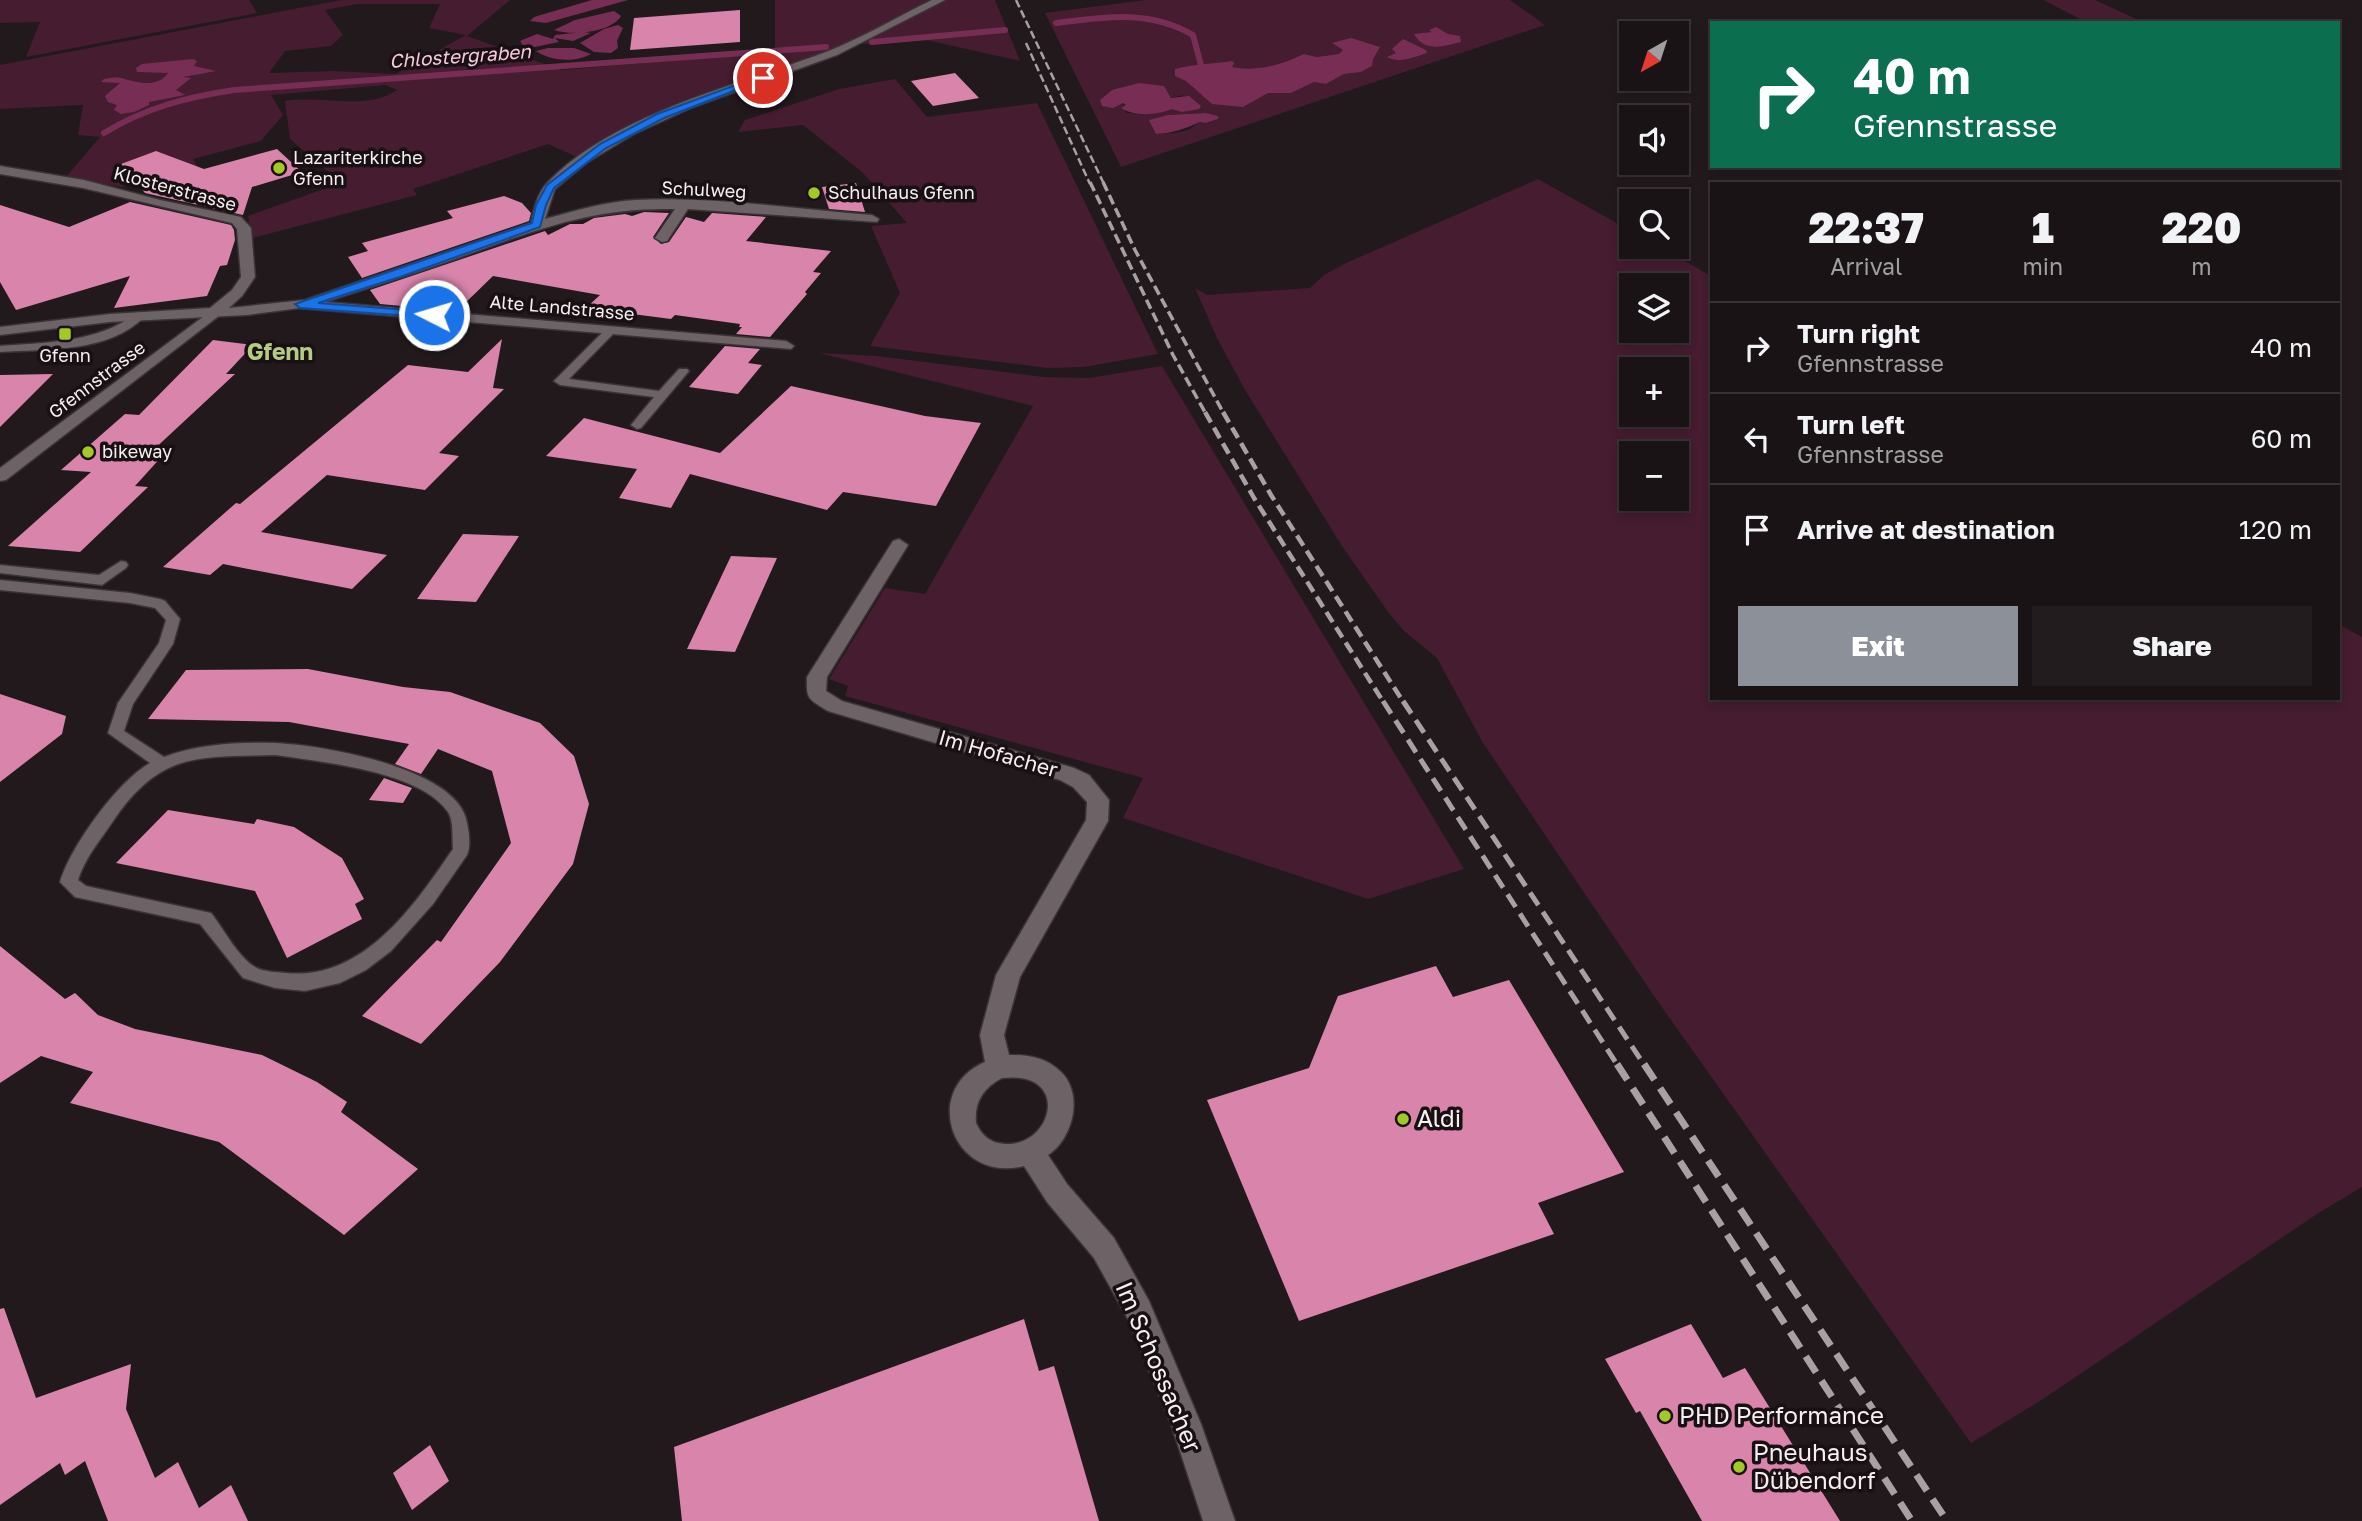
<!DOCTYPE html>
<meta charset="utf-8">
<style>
body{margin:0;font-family:"Golos Text",sans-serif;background:#231c1f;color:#f1f3f6;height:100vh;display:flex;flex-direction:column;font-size:26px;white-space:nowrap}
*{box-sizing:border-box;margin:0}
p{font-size:23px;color:#9f9ea1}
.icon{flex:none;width:38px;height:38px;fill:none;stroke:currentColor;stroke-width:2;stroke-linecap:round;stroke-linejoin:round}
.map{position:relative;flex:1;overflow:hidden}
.panel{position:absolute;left:1710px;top:182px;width:630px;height:518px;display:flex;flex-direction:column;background:#1a1316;border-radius:0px;box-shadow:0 4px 10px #0003,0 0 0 2px #383235}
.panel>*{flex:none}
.banner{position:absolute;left:1710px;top:21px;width:630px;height:147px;border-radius:0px;box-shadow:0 4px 10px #0003,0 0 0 2px #383235;background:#0b6e4f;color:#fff;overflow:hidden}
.needle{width:46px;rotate:219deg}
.tools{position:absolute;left:1619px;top:21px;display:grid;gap:14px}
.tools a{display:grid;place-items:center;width:70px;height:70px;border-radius:0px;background:#1a1316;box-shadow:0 4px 10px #0003,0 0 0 2px #383235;font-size:35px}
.pin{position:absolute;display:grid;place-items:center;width:60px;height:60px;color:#fff;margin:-30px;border:4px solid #fff;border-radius:50%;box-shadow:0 2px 7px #0007}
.me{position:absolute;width:77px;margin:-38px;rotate:275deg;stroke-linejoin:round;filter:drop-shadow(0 0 5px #0008)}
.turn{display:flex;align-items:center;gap:24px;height:147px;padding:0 28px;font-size:32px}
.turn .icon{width:91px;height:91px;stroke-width:2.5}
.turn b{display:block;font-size:49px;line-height:60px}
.eta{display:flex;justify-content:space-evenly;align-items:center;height:119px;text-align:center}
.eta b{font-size:42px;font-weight:800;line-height:49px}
.primary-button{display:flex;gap:14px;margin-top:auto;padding:14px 28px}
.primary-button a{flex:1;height:80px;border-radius:0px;background:#8c9099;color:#fff;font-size:28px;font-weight:800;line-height:80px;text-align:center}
.primary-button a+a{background:#231c1f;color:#f1f3f6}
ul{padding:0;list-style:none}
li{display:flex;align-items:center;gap:21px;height:91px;padding:0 28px;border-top:2px solid #383235}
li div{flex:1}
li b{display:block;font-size:26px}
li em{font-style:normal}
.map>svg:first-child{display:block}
.green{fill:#451c30;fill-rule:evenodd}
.water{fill:#782e54}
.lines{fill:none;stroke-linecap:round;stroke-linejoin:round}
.stream{stroke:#782e54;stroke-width:6}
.building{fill:#d984ab}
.lane-casing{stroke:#3a3436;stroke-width:3}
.street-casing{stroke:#3a3436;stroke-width:3}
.secondary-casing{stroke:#3a3436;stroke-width:3}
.lane{fill:#6d6266;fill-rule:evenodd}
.street{fill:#6d6266;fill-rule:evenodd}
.secondary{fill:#6d6266;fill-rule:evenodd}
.rail-far4{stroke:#a8a0a4;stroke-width:2.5;stroke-dasharray:8 3.5;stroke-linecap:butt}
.rail-far3{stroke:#a8a0a4;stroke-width:3.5;stroke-dasharray:10 4.5;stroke-linecap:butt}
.rail-far2{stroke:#a8a0a4;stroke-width:4.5;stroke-dasharray:12 6;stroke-linecap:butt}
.rail-far1{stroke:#a8a0a4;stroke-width:5;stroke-dasharray:15 8;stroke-linecap:butt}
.rail{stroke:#a8a0a4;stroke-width:7;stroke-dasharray:19 10;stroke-linecap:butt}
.route{fill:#1a73e8;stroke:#114b97;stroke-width:2}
.poi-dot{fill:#a3c927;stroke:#191014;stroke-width:2.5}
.labels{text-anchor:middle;stroke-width:7;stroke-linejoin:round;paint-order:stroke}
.far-poi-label{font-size:18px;fill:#f6eff2;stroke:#191014;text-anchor:start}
.far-street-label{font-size:18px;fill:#f6eff2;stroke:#191014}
.far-water-label{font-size:19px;font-style:italic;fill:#f7c9dc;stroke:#191014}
.street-label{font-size:21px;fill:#f6eff2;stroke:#191014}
.far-district-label{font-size:23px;font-weight:bold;fill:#b4cb82;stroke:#191014}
.near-poi-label{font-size:24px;fill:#f6eff2;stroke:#191014;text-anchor:start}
.near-street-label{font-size:24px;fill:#f6eff2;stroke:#191014}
</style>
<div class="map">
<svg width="2362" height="1521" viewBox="0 0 2362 1521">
<rect width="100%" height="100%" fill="#22191d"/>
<path class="green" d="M 0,0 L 249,0 L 257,13 L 26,57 L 40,22 L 0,23 Z
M 341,0 L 510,0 L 467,36 L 561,70 L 775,52 L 775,0 L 933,0 L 830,50 L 679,105 L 579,158 L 548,144 L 413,189 L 417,195 L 252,238 L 248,216 L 341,183 L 290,139 L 285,101 C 320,95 369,111 397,90 L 386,85 L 271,95 L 283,115 L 261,141 L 193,159 L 199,170 L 121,187 L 66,177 L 100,137 L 78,135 L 83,105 L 0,109 L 0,65 ZM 358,4 L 440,4 L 429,28 L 466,35 L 396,74 L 332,71 L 269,73 L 285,51 L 331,46 L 343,35 L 325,10 Z
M 946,0 L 995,0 L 1020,61 L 926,40 L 860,44 Z
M 1145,0 L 1510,0 L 1545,25 L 1121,167 L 1045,13 ZM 1333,43 L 1372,66 L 1361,72 L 1344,74 L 1326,84 L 1314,82 L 1291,93 L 1268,93 L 1243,107 C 1216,100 1189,99 1185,67 L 1232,61 L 1231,67 C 1259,72 1279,65 1304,54 L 1317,57 L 1340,54 L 1343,50 ZM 1112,90 L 1167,94 L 1172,98 L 1183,95 C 1166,116 1154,114 1127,113 L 1122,108 L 1126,105 L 1100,100 ZM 1206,113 L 1218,119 L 1207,123 L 1200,122 L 1188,130 L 1173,133 L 1156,134 L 1168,115 Z
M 2043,0 L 2095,0 L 2145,23 L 2088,23 Z
M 895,79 L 927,117 L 1037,103 L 1158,354 L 1084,367 L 1048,368 L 870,346 L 900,293 L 871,226 L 907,223 L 862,172 L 803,125 L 738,132 L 745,120 L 839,89 Z
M 1538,179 L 1631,231 L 1631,247 L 1660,247 L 1711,276 L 1712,698 L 2338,698 L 2338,624 L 2362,637 L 2362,1187 L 2317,1214 L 2043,1399 L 1971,1443 L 1654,996 L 1483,743 L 1437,658 L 1404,631 L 1388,612 L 1342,546 L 1245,390 L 1217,338 L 1195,288 L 1207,295 L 1310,288 L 1324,275 L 1346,263 ZM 1631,285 L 1676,285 L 1676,331 L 1631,331 ZM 1631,369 L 1676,369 L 1676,415 L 1631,415 ZM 1631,453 L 1676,453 L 1676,499 L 1631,499 Z
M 819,353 L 877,356 L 1044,377 L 1090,378 L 1162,366 L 1464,869 L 1368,899 L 1123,818 L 1143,778 L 845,696 L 848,686 L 829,679 L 885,588 L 925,594 L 1033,406 Z"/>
<path class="water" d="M 592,0 L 628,0 L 546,23 L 530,21 L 534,17 Z
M 614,11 L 621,16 C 611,33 571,36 554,30 L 575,20 Z
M 618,25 L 623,28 L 617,41 L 618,48 L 611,53 L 594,52 L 580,43 L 604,29 Z
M 1436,27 L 1448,34 L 1460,36 L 1461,42 C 1445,46 1424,53 1414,34 L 1432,32 L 1429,30 Z
M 583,32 L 591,33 L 573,41 L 555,38 L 559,42 L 525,49 L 520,41 L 537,34 L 553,39 L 555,35 Z
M 1351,38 L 1380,47 L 1373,59 L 1372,66 L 1361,72 L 1344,74 L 1326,84 L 1314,82 L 1291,93 L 1268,93 L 1243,107 L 1212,104 L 1186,81 L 1175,76 L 1175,69 C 1194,64 1212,64 1232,61 L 1234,63 L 1232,67 C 1259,72 1280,65 1304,54 L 1317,57 L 1339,54 L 1343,50 L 1332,43 Z
M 1403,39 L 1426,50 L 1427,53 C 1414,57 1399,64 1387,57 L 1396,53 L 1392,49 Z
M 548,48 L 574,48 L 591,54 C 575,63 550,61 536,51 Z
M 193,59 L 197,61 L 194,66 L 216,71 L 183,77 L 191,78 L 176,90 L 185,95 L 149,102 L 149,105 L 134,112 L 121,114 L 114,110 L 117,105 L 108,102 L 105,96 L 120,83 L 101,82 L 104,79 C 109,78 116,76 121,78 C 136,82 157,89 168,73 L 137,72 L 136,68 L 142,64 Z
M 1139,83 L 1164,86 L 1171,98 L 1189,96 L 1201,106 L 1199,109 L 1182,112 L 1172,109 C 1158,115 1134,117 1121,108 L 1126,105 L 1123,103 L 1113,108 L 1102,106 L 1100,100 L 1112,90 Z
M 1206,113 L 1218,116 L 1218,119 L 1206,123 L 1200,122 C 1184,129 1174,133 1156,134 L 1149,120 L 1168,115 Z"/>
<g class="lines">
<path class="stream" d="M 1056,23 C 1104,17 1149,9 1193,35 L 1201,65
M 872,42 L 1005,30
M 104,133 C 145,108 187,97 234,90 L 826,47"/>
</g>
<path class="building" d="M 740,10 L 740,42 L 630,50 L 634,18 Z
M 955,73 L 979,98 L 933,106 L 911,81 Z
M 277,149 L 302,172 L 252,187 L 243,215 L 145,193 L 121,164 L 156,151 L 204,169 Z
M 856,183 L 865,212 L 829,209 L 822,187 Z
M 504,196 L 522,203 L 531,213 L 529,221 L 362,278 L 348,257 L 368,251 L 362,243 L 453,218 L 447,211 Z
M 130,202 L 231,225 L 234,230 L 235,240 L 227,265 L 220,266 L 207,296 L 114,308 L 130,276 L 16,310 L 0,282 L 0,205 L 69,227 Z
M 644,212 L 669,213 L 653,237 L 661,244 L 669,242 L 686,217 L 704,222 L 712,213 L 766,217 L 746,241 L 831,251 L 813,272 L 821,273 L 805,292 L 807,294 L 770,337 L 736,334 L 742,327 L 739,327 L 740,324 L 675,315 L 671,319 L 586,308 L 600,295 L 493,276 L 457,311 L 380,304 L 370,290 L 545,231 L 548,235 L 570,224 L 583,224 L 594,218 L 625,214 L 632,216 Z
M 502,339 L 493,388 L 504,389 L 439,453 L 459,456 L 425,490 L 327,475 L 261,532 L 387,555 L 352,589 L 223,564 L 210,575 L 163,567 L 236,503 L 240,504 L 408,365 L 468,372 Z
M 213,340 L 253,345 L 226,374 L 235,374 L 150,453 L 164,454 L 135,486 L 148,487 L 80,552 L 8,546 L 91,472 L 61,470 L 125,414 L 139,415 Z
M 725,346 L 760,349 L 748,363 L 762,365 L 738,394 L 689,387 Z
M 53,374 L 0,427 L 0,375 Z
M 791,386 L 925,416 L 981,423 L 936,506 L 843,492 L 827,510 L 690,474 L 671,508 L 619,498 L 637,469 L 546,456 L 584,418 L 720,453 Z
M 463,534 L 519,536 L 476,602 L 417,599 Z
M 731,556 L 777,558 L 735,652 L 687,649 Z
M 308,669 L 403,687 L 450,692 L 540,723 L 574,756 L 589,804 L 573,864 L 500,962 L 421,1044 L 362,1016 L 437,940 L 441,942 L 511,843 L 492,771 L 438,749 L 421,774 L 395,764 L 409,744 L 289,722 L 148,719 L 186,670 Z
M 0,694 L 66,716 L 62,734 L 0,782 Z
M 384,778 L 412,788 L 403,803 L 369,800 Z
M 168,810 L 254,824 L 257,819 L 294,827 L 342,858 L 364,899 L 355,904 L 362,919 L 287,958 L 255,891 L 116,863 Z
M 0,946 L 65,999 L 75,993 L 98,1015 L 135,1029 L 262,1055 L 317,1082 L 347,1102 L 341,1112 L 418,1169 L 344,1235 L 219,1142 L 70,1103 L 93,1072 L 41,1056 L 0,1083 Z
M 1436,966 L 1453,997 L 1509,980 L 1624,1172 L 1538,1203 L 1554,1234 L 1299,1321 L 1207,1100 L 1309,1068 L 1338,996 Z
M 4,1308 L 36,1398 L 131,1364 L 126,1409 L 155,1478 L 178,1462 L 199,1508 L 231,1485 L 248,1521 L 108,1521 L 85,1461 L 65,1475 L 60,1463 L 0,1505 L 0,1309 Z
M 1024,1319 L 1039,1371 L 1054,1366 L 1099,1521 L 682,1521 L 674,1447 Z
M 1691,1324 L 1723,1378 L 1745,1368 L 1840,1521 L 1702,1521 L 1640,1411 L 1636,1413 L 1605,1359 Z
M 430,1445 L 449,1481 L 412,1510 L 393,1473 Z"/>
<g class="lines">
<g class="lane-casing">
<path id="lane" d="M 136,314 L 145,316 C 110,353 47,349 0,352 L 0,346 C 49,342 95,343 136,314 Z
M 609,329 L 615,332 L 613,334 L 569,379 L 659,391 L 679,369 L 687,369 L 689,371 L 641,428 L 637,429 L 631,425 L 654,397 L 560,385 L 554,381 L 605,330 Z
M 121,561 L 126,562 L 128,565 L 126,568 L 102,585 L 0,573 L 0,565 L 99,575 Z
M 0,580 L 130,593 L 160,599 L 165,601 L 180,619 L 173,644 L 133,704 L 124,731 L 164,757 C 198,744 238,742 275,743 C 322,745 459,768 467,823 C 469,833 471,846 467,855 L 433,904 L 391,951 L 366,970 L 340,983 L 305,991 L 275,988 L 243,978 L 200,924 L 75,897 L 60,882 C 71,846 117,782 150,763 L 108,733 L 118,703 L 159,643 L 166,620 L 155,608 L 130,603 L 0,590 ZM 276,755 C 321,762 420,771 448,812 C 454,821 452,838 453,849 C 414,906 363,981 286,973 C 276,972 263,972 255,967 C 237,956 224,929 211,913 L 86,886 L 78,880 C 85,858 99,842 111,824 C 160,751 196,757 276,755 Z"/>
</g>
<g class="street-casing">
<path id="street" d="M 932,0 L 945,0 L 837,55 L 693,107 L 634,134 L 586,163 L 555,189 L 545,219 C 574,211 604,202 635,200 C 713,196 794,209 872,215 L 879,219 L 877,222 L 688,209 L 667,241 L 662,242 L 655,238 L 675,209 C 590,207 530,232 452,260 C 410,275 367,288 325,302 L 786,341 L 794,346 L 791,349 L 300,308 L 247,315 L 110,322 L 0,335 L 0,327 L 110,314 L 210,308 L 232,290 L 241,277 L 237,229 L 232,223 L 83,188 L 0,174 L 0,166 L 84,180 L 160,200 L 241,217 L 251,228 L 255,277 L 242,296 L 229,308 L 305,300 L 531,223 C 534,209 537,194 547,183 C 613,114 738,85 826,52 C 862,38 897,17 932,0 Z
M 899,539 L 908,545 L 827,677 L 826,691 L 842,701 L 1074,768 L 1089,775 L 1109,800 L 1108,821 L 1020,977 L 1004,1035 L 1009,1055 C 1028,1055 1046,1057 1061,1072 C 1084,1094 1073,1139 1048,1155 L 1067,1184 L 1114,1238 L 1149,1301 L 1201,1424 L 1235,1521 L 1203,1521 L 1171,1424 L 1129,1321 L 1094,1258 L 1047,1202 L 1024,1166 C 952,1184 920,1090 985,1062 L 980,1035 L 996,975 L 1086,820 L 1087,802 L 1073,787 L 1060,780 L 828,711 C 809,699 806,700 807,677 L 893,541 ZM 1002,1078 C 1072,1070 1053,1147 1005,1144 C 990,1143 982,1136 976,1123 C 974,1102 983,1088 1002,1078 Z"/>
</g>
<g class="secondary-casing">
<path id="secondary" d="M 215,308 L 222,312 L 220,315 L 6,480 L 0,481 L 0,468 Z"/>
</g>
<use href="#lane" class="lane"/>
<use href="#street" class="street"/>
<use href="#secondary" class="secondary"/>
<path class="rail-far4" d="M 1016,0 L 1104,184
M 1026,43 L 1090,184"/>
<path class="rail-far3" d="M 1090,182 L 1173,355 L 1206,414
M 1103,182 L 1135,250 L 1224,414"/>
<path class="rail-far2" d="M 1205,412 L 1254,498 L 1384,703
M 1223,412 L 1271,495 L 1404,703"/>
<path class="rail-far1" d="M 1383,701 L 1618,1066
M 1403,701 L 1645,1066"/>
<path class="rail" d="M 1617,1064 L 1912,1521
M 1644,1064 L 1947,1521"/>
</g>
<path class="route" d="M 760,76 L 767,78 L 664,118 L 606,148 L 554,188 L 546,205 L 540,227 L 400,277 L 318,303 L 434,312 L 439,315 L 438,318 L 300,308 L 295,304 L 532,223 L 536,205 L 547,185 L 600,144 L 657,114 Z"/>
<g class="poi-dot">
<circle cx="279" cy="168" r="7"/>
<circle cx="814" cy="193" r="7"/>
<rect x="58" y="327" width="14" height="14" rx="3.5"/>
<circle cx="88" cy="452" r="7"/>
<circle cx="1403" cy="1119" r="7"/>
<circle cx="1665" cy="1416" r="7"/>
<circle cx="1739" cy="1467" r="7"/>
</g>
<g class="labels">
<g class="far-poi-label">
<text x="293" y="164">Lazariterkirche<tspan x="293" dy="21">Gfenn</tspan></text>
<text x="828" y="199">Schulhaus Gfenn</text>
<text x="65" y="362" text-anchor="middle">Gfenn</text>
<text x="102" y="458">bikeway</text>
</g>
<g class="far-street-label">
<text transform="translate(175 189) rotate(15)" y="6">Klosterstrasse</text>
<text transform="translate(704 190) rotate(3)" y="6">Schulweg</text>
<text transform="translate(562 308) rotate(5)" y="6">Alte Landstrasse</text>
<text transform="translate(97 380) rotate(-37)" y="6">Gfennstrasse</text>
</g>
<g class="far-water-label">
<text transform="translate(460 56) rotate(-4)" y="7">Chlostergraben</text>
</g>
<g class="street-label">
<text transform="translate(998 754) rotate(16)" y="7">Im Hofacher</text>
</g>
<g class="far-district-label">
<text x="280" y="360">Gfenn</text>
</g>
<g class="near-poi-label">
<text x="1417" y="1127">Aldi</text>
<text x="1679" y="1424">PHD Performance</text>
<text x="1753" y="1461">Pneuhaus<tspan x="1753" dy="28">Dübendorf</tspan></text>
</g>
<g class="near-street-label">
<text transform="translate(1158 1367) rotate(67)" y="8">Im Schossacher</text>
</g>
</g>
</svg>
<div class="tools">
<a><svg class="needle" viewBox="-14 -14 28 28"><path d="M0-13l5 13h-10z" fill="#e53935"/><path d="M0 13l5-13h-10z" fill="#9f9ea1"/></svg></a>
<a><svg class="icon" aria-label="sound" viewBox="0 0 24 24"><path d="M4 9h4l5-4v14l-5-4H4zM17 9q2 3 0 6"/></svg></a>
<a><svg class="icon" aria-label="search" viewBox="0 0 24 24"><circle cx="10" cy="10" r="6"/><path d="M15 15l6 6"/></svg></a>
<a><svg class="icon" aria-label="layers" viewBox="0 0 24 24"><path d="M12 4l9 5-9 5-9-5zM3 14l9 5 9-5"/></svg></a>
<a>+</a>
<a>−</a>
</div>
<div class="pin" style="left:763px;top:78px;background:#d93025"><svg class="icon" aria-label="arrive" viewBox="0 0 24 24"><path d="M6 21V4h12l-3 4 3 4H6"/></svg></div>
<svg class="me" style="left:434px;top:315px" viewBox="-20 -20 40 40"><circle r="17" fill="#1a73e8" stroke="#fff" stroke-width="3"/><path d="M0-11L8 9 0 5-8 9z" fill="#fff"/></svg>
<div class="banner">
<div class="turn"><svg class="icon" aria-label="right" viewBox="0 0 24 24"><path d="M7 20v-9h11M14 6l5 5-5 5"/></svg><div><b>40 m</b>Gfennstrasse</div></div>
</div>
<section class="panel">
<div class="eta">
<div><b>22:37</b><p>Arrival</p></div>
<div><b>1</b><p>min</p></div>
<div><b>220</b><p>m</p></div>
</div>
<ul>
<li><svg class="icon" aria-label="right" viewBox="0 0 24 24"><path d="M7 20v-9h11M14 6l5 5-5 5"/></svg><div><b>Turn right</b><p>Gfennstrasse</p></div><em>40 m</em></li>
<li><svg class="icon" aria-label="left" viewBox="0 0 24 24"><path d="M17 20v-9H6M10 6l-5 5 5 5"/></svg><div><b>Turn left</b><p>Gfennstrasse</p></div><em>60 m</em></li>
<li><svg class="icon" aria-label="arrive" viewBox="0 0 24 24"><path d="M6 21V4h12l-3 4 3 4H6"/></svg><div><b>Arrive at destination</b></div><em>120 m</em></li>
</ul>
<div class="primary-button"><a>Exit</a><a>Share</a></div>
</section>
</div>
